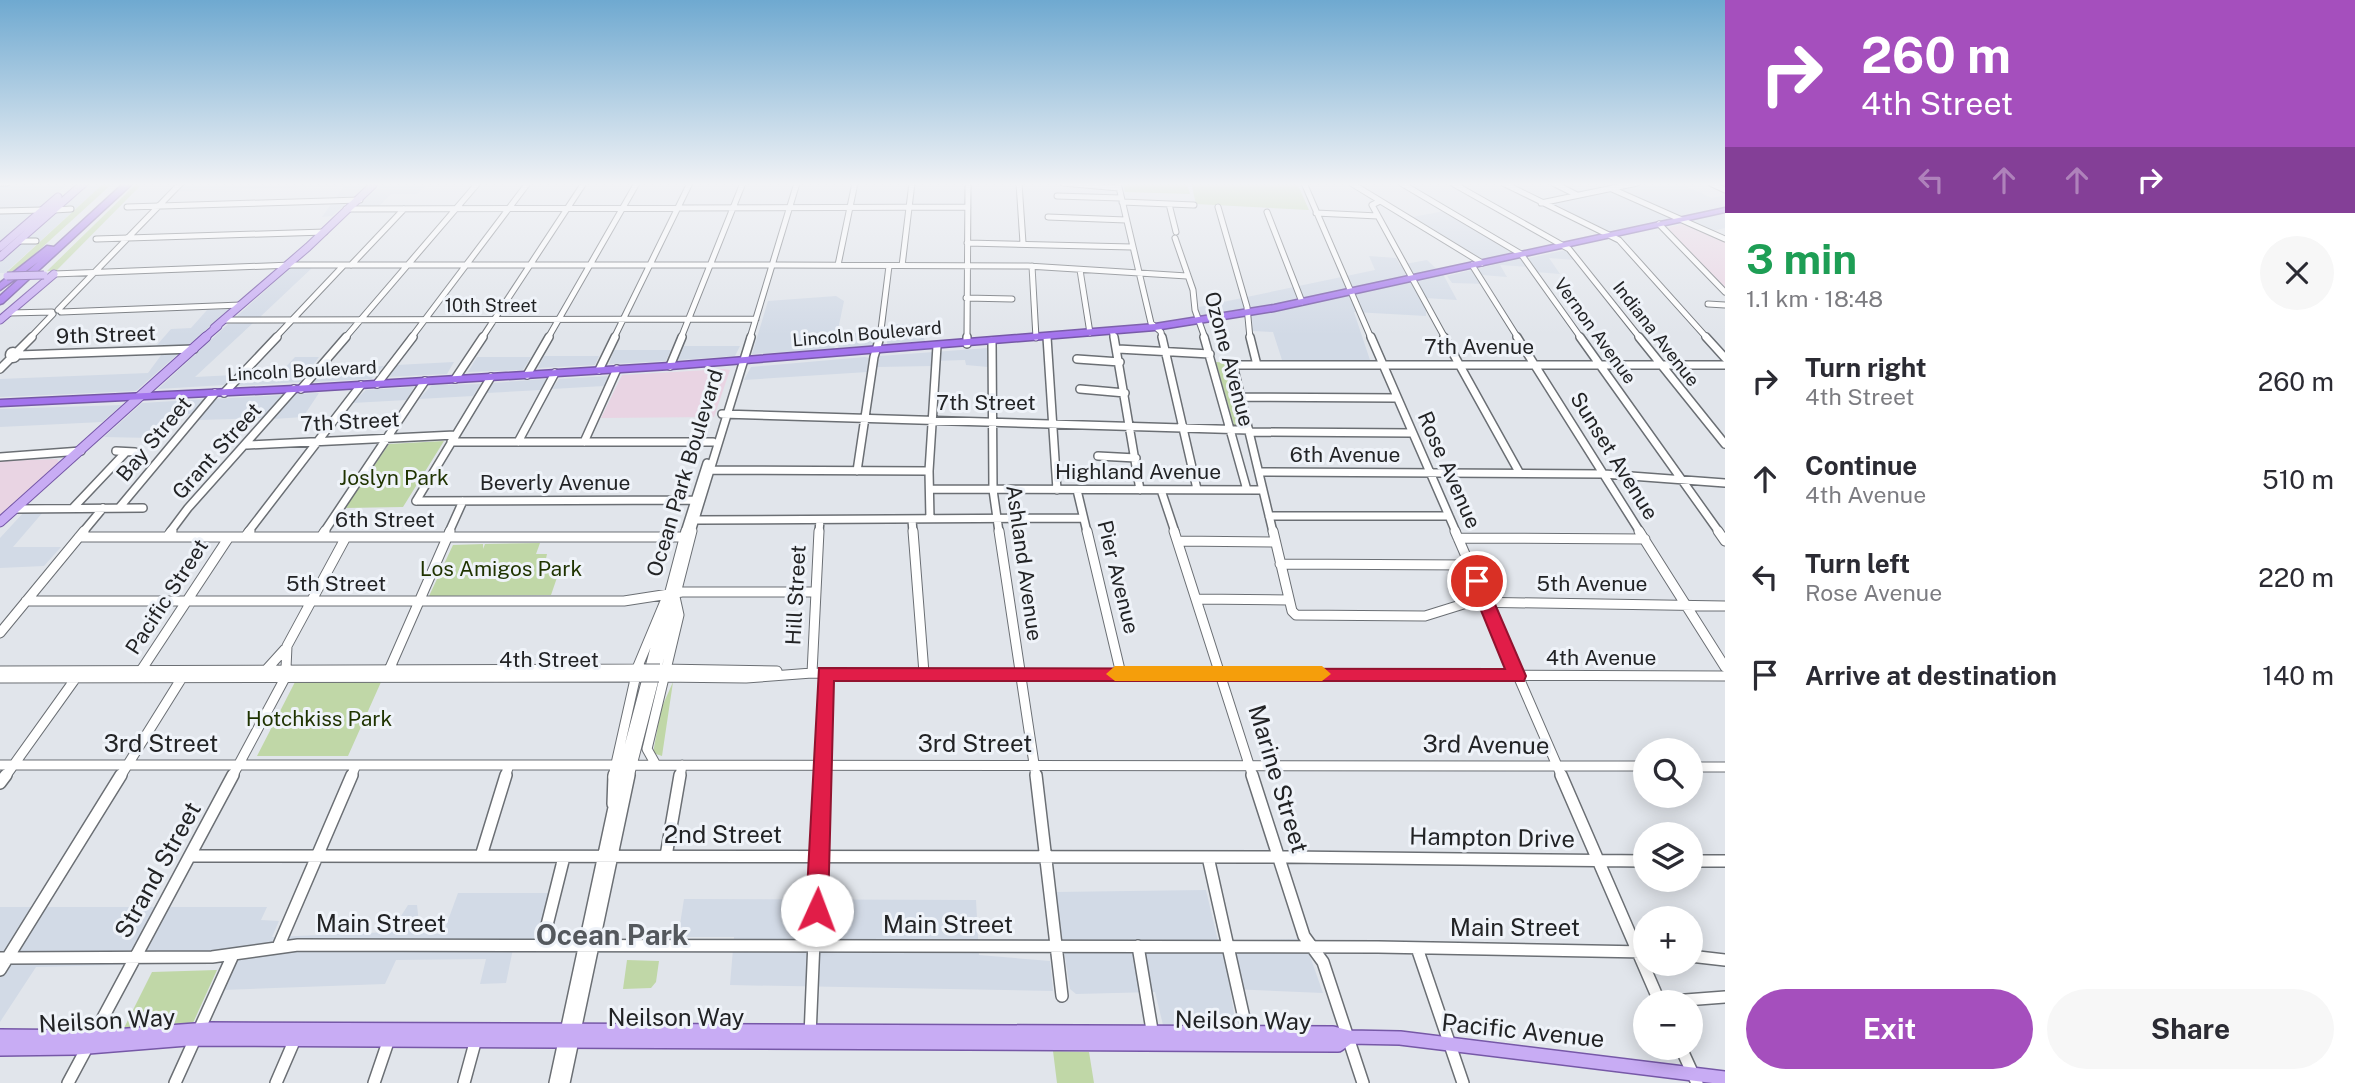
<!DOCTYPE html>
<meta charset="utf-8">
<style>
body{margin:0;font-family:"Public Sans",sans-serif;background:#f7f7f7;color:#2b2b33;height:100vh;display:flex;flex-direction:column;font-size:26px;white-space:nowrap}
*{box-sizing:border-box;margin:0}
p{font-size:23px;color:#7c7c81}
.icon{flex:none;width:38px;height:38px;fill:none;stroke:currentColor;stroke-width:2;stroke-linecap:round;stroke-linejoin:round}
.map{position:relative;flex:1;overflow:hidden}
.panel{display:flex;flex-direction:column;background:#fff;width:630px}
.panel>*{flex:none}
.guide{background:#a54fbd;color:#fff;overflow:hidden}
.tools{position:absolute;left:1633px;top:738px;display:grid;gap:14px}
.tools a{display:grid;place-items:center;width:70px;height:70px;border-radius:50%;background:#fff;box-shadow:0 4px 18px #0003;font-size:35px}
.pin{position:absolute;display:grid;place-items:center;width:60px;height:60px;color:#fff;margin:-30px;border:4px solid #fff;border-radius:50%;box-shadow:0 2px 7px #0007}
.me{position:absolute;width:77px;margin:-38px;rotate:2deg;stroke-linejoin:round;filter:drop-shadow(0 0 5px #0008)}
.turn{display:flex;align-items:center;gap:24px;height:147px;padding:0 21px;font-size:32px}
.turn .icon{width:91px;height:91px;stroke-width:2.5}
.turn b{display:block;font-size:49px;line-height:60px}
.lanes{display:flex;align-items:center;height:66px;padding:0 21px;background:#0003;justify-content:center;gap:35px;direction:ltr}
.lanes .off{opacity:.35}
.round{display:grid;place-items:center;flex:none;width:74px;height:74px;border-radius:37px;background:#f7f7f7}
.head{display:flex;align-items:center;justify-content:space-between;height:119px;padding:0 21px}
h1{font-size:42px;font-weight:700;line-height:52px;color:#1e9e55}
.cta{display:flex;gap:14px;margin-top:auto;padding:14px 21px}
.cta a{flex:1;height:80px;border-radius:42px;background:#a54fbd;color:#fff;font-size:28px;font-weight:700;line-height:80px;text-align:center}
.cta a+a{background:#f7f7f7;color:#2b2b33}
ul{padding:0;list-style:none}
li{display:flex;align-items:center;gap:21px;height:98px;padding:0 21px}
li div{flex:1}
li b{display:block;font-size:26px}
li em{font-style:normal}
main{display:flex;flex:1;min-height:0}
.map>svg:first-child{display:block}
.built{fill:#d2dae6}
.education{fill:#e9d4e3}
.green{fill:#c0d7a7}
.lines{fill:none;stroke-linecap:round;stroke-linejoin:round}
.minor-far3-casing{stroke:#6b6f74;stroke-width:7}
.minor-far2-casing{stroke:#6b6f74;stroke-width:10}
.minor-far1-casing{stroke:#6b6f74;stroke-width:11}
.minor-casing{stroke:#6b6f74;stroke-width:14}
.major-far2-casing{stroke:#7658a7;stroke-width:9}
.major-far1-casing{stroke:#7658a7;stroke-width:11}
.major-casing{stroke:#7658a7;stroke-width:16}
.highway-casing{stroke:#7658a7;stroke-width:3}
.minor-far3{stroke:#fff;stroke-width:5}
.minor-far2{stroke:#fff;stroke-width:7}
.minor-far1{stroke:#fff;stroke-width:9}
.minor{stroke:#fff;stroke-width:11}
.major-far2{stroke:#c8acf4;stroke-width:7}
.major-far1{stroke:#c8acf4;stroke-width:9}
.major{stroke:#c8acf4;stroke-width:13}
.highway{fill:#a374ed;fill-rule:evenodd}
.minor-bridge-casing{stroke:#6b6f74;stroke-width:11;stroke-linecap:butt}
.major-bridge-casing{stroke:#7658a7;stroke-width:9;stroke-linecap:butt}
.minor-bridge{stroke:#fff;stroke-width:9}
.major-bridge{stroke:#c8acf4;stroke-width:7}
.route{fill:#e11d48;stroke:#92132f;stroke-width:2}
.slow{fill:#f59e0b}
.labels{text-anchor:middle;stroke-width:6;stroke-linejoin:round;paint-order:stroke}
.far-street-label{font-size:18px;fill:#222325;stroke:#eff3f9}
.street-label{font-size:21px;fill:#222325;stroke:#eff3f9}
.park-label{font-size:21px;fill:#1f3300;stroke:#eff3f9}
.near-street-label{font-size:24px;fill:#222325;stroke:#eff3f9}
.near-neighbourhood-label{font-size:28px;font-weight:bold;fill:#54585d;stroke:#eff3f9}
</style>
<main>
<div class="map">
<svg width="1725" height="1083" viewBox="0 0 1725 1083">
<rect width="100%" height="100%" fill="#e1e5eb"/>
<path class="built" d="M 87,183 L 104,183 L 5,273 L 0,273 L 0,261 Z
M 186,183 L 370,183 L 332,216 L 322,217 L 344,186 L 178,191 Z
M 383,183 L 412,183 L 409,186 L 424,187 L 417,194 L 391,194 L 379,206 L 358,206 Z
M 1645,183 L 1656,187 L 1678,183 L 1712,198 L 1725,195 L 1725,228 L 1712,231 L 1676,217 L 1604,232 L 1547,203 Z
M 68,184 L 0,243 L 0,186 Z
M 1444,211 L 1529,258 L 1566,250 L 1575,260 L 1549,258 L 1560,274 L 1536,272 L 1532,267 L 1500,265 L 1507,277 L 1482,275 L 1488,284 L 1452,283 L 1447,276 L 1492,265 L 1413,217 Z
M 1369,256 L 1396,258 L 1400,265 L 1427,260 L 1444,276 L 1457,300 L 1426,298 L 1426,316 L 1354,312 L 1370,360 L 1282,360 L 1273,332 L 1253,331 L 1252,319 L 1242,309 L 1200,315 L 1199,307 L 1375,270 Z
M 290,268 L 312,268 L 260,317 L 236,317 Z
M 836,296 L 844,301 L 834,349 L 752,354 L 768,301 Z
M 229,309 L 189,345 L 157,345 L 171,329 L 191,328 L 207,310 Z
M 253,323 L 195,377 L 234,375 L 224,385 L 158,389 L 228,324 Z
M 888,324 L 919,325 L 925,341 L 887,344 Z
M 842,333 L 875,333 L 874,345 L 838,348 Z
M 684,346 L 740,346 L 735,356 L 678,360 Z
M 988,348 L 988,367 L 966,365 L 965,360 L 932,361 L 932,366 L 877,367 L 880,356 Z
M 614,350 L 671,350 L 666,361 L 609,364 Z
M 179,353 L 136,391 L 0,397 L 0,379 L 148,373 L 162,354 Z
M 544,356 L 599,356 L 595,365 L 538,368 Z
M 295,357 L 319,357 L 300,382 L 236,386 L 249,372 L 282,371 Z
M 477,357 L 531,357 L 523,370 L 468,372 Z
M 865,357 L 869,358 L 867,372 L 744,380 L 751,367 Z
M 454,362 L 447,374 L 387,377 L 396,365 Z
M 384,366 L 371,379 L 311,382 L 325,369 Z
M 609,376 L 604,386 L 552,389 L 559,379 Z
M 546,379 L 541,390 L 487,393 L 493,383 Z
M 481,384 L 473,396 L 419,399 L 432,385 Z
M 414,387 L 407,400 L 352,403 L 366,390 Z
M 319,393 L 303,417 L 273,419 L 296,394 Z
M 283,395 L 263,418 L 199,420 L 215,399 Z
M 207,399 L 193,414 L 171,414 L 151,438 L 104,437 L 142,403 Z
M 122,405 L 102,422 L 0,427 L 0,409 Z
M 44,511 L 13,547 L 61,547 L 44,566 L 0,568 L 0,538 L 24,512 Z
M 1206,890 L 1218,941 L 1304,939 L 1323,993 L 1230,989 L 1236,1026 L 1163,1025 L 1155,992 L 1076,994 L 1070,989 L 1055,892 Z
M 458,893 L 551,893 L 539,939 L 515,939 L 506,983 L 480,984 L 486,959 L 396,960 L 385,984 L 223,990 L 234,962 L 36,967 L 0,1022 L 0,907 L 267,907 L 261,920 L 279,921 L 272,937 L 391,932 L 408,905 L 417,905 L 420,933 L 443,934 Z
M 684,899 L 976,900 L 979,955 L 1050,961 L 1053,991 L 730,985 L 734,937 L 678,937 Z"/>
<path class="education" d="M 1686,223 L 1725,242 L 1725,287 L 1666,228 Z
M 724,369 L 730,370 L 714,417 L 601,418 L 622,375 Z
M 57,459 L 59,462 L 0,515 L 0,461 Z"/>
<path class="green" d="M 104,183 L 113,183 L 15,272 L 6,273 Z
M 137,183 L 143,183 L 56,271 L 47,271 Z
M 1123,183 L 1187,183 L 1190,194 L 1125,192 Z
M 1191,183 L 1297,183 L 1309,210 L 1196,204 Z
M 1216,362 L 1230,363 L 1245,426 L 1234,425 Z
M 444,441 L 403,507 L 345,508 L 389,444 Z
M 540,543 L 536,554 L 547,554 L 545,563 L 562,563 L 551,595 L 429,596 L 453,545 L 483,544 L 483,549 L 485,544 Z
M 295,682 L 381,682 L 348,756 L 257,756 Z
M 673,682 L 662,756 L 653,753 L 661,709 Z
M 627,960 L 659,961 L 656,982 L 651,988 L 623,989 Z
M 217,970 L 193,1023 L 124,1028 L 152,972 Z
M 1053,1051 L 1089,1052 L 1094,1083 L 1057,1083 Z"/>
<g class="lines">
<g class="minor-far3-casing">
<path id="minor-far3" d="M 0,183 L 7,183
M 1019,183 L 1023,243
M 1063,183 L 1119,188
M 1118,183 L 1151,323 L 1161,332 L 1162,338
M 1304,183 L 1371,338
M 1351,183 L 1482,263
M 1401,183 L 1521,254 L 1581,338
M 1452,183 L 1569,249 L 1640,338
M 1503,183 L 1619,240 L 1707,338
M 1553,183 L 1577,195
M 1710,183 L 1725,190
M 1612,189 L 1725,239
M 1057,196 L 1121,198
M 1380,201 L 1372,205 L 1445,338
M 1122,202 L 1194,205
M 1541,203 L 1637,183
M 1169,204 L 1176,232
M 127,207 L 360,200
M 1218,207 L 1247,307 L 1250,338
M 346,209 L 968,207
M 54,210 L 71,209
M 0,211 L 43,210
M 1267,212 L 1302,302
M 1316,213 L 1378,216
M 1048,217 L 1126,220
M 1659,224 L 1725,292
M 1175,238 L 1193,290 L 1195,310 L 1205,338
M 96,239 L 325,232
M 18,241 L 36,241
M 967,243 L 1132,247
M 351,265 L 404,209
M 838,265 L 855,183
M 1472,265 L 1518,338
M 902,266 L 912,183
M 1032,266 L 1036,338
M 1080,270 L 1090,333
M 54,274 L 292,265 L 777,265 L 1028,266 L 1187,276
M 966,298 L 1012,299
M 1708,304 L 1725,305
M 58,310 L 181,183
M 61,312 L 241,305
M 9,313 L 52,312
M 226,320 L 756,319
M 1112,331 L 1114,338
M 30,338 L 53,314
M 275,338 L 343,266
M 345,338 L 478,183
M 411,338 L 528,183
M 482,338 L 584,183
M 548,338 L 637,183
M 614,338 L 690,183
M 681,338 L 743,183
M 750,338 L 797,183
M 880,338 L 889,266
M 967,338 L 968,183"/>
</g>
<g class="minor-far2-casing">
<path id="minor-far2" d="M 1047,337 L 1057,490
M 1114,337 L 1140,490
M 1162,337 L 1197,489
M 1204,337 L 1247,490
M 1250,337 L 1257,365
M 1371,337 L 1456,532
M 1444,337 L 1519,472
M 1517,337 L 1640,532
M 1580,337 L 1719,532
M 1639,337 L 1725,444
M 1706,337 L 1725,358
M 992,341 L 993,490 L 999,532
M 967,344 L 967,337
M 1118,349 L 1210,354
M9.5 355a3.5 3.5 0 1 1 7 0a3.5 3.5 0 1 1-7 0Z
M 16,353 L 32,337
M 18,355 L 194,349
M 1077,359 L 1120,362
M 670,366 L 682,337
M 0,369 L 11,358
M 599,370 L 615,337
M 527,375 L 549,337
M 455,379 L 483,337
M 377,384 L 413,337
M 301,389 L 346,337
M 1080,389 L 1125,393
M 224,393 L 277,337
M 1241,397 L 1397,398
M 722,414 L 1249,430
M 1250,432 L 1412,433
M 451,442 L 713,442
M 518,442 L 555,373
M 584,442 L 617,369
M 247,445 L 455,435
M 116,451 L 135,452
M 1098,456 L 1136,458
M 0,457 L 81,451
M 710,470 L 929,471
M 857,471 L 874,357 L 880,337
M 1259,472 L 1604,474 L 1725,483
M 930,489 L 1263,490
M 1077,490 L 1087,532
M 1161,490 L 1175,532
M 416,501 L 695,500
M 416,501 L 491,377
M 73,508 L 126,452
M 119,508 L 215,393
M 14,509 L 143,508
M 1269,516 L 1449,516
M 930,519 L 929,471 L 937,346
M 696,520 L 1083,518
M 912,520 L 913,532
M 83,532 L 103,508
M 170,532 L 188,508 L 294,389
M 248,532 L 361,385
M 324,532 L 425,381
M 449,532 L 463,501
M 685,532 L 707,463
M 691,532 L 751,337
M 819,532 L 820,520
M 1273,532 L 1233,365 L 1725,365"/>
</g>
<g class="minor-far1-casing">
<path id="minor-far1" d="M 913,531 L 924,673
M 999,531 L 1036,777
M 1087,531 L 1121,674
M 1174,531 L 1253,777
M 1273,531 L 1292,611 L 1296,615 L 1425,616 L 1470,602 L 1725,606
M 1455,531 L 1562,777
M 1639,531 L 1725,667
M 1718,531 L 1725,541
M 79,537 L 689,537
M 167,537 L 172,531
M 245,537 L 250,531
M 321,537 L 325,531
M 1458,538 L 1645,539
M 1178,541 L 1275,542
M 1280,564 L 1470,565
M 1197,599 L 1289,600
M 26,601 L 624,601 L 682,592 L 814,592
M 0,633 L 84,531
M 286,668 L 287,646 L 346,537
M 661,669 L 777,671
M 266,670 L 285,649
M 389,670 L 450,531
M 0,671 L 644,669
M 140,672 L 229,537
M 812,673 L 819,531
M 659,677 L 746,678 L 812,673 L 1725,676
M 0,678 L 641,677
M 0,765 L 615,765
M 624,765 L 1645,766
M 656,765 L 647,749 L 679,615 L 675,597
M 1690,767 L 1725,767
M 5,777 L 78,675
M 120,777 L 183,676
M 232,777 L 285,678
M 351,777 L 356,765
M 505,777 L 509,765
M 613,777 L 638,666 L 666,599
M 621,777 L 686,531
M 629,777 L 692,531
M 680,777 L 682,765
M 821,777 L 825,673"/>
</g>
<g class="minor-casing">
<path id="minor" d="M 1036,775 L 1062,996
M 1252,775 L 1304,936 L 1323,962 L 1363,1083
M 1561,775 L 1660,1003
M 0,783 L 6,775
M 613,804 L 614,775
M 190,856 L 1288,857 L 1645,861
M 481,856 L 506,775
M 666,856 L 680,775
M 1208,857 L 1248,1036
M 1690,861 L 1725,861
M 542,945 L 564,857
M 1138,946 L 1153,1036
M 278,947 L 352,775
M 1417,948 L 1463,1083
M 1690,956 L 1725,960
M 0,958 L 212,957 L 298,945 L 1378,947 L 1645,952
M 0,970 L 121,775
M 1659,1002 L 1725,997
M 810,1036 L 821,775
M 1681,1048 L 1697,1083
M 68,1083 L 233,775
M 175,1083 L 233,955
M 276,1083 L 295,1039
M 374,1083 L 389,1039
M 464,1083 L 476,1039
M 555,1083 L 621,775
M 564,1083 L 629,775"/>
</g>
<g class="major-far2-casing">
<path id="major-far2" d="M 0,247 L 58,197
M 0,257 L 84,183
M 0,320 L 54,274
M 214,328 L 308,247 L 373,185
M 204,338 L 218,326"/>
</g>
<g class="major-far1-casing">
<path id="major-far1" d="M 0,522 L 206,337"/>
</g>
<g class="major-casing">
<path id="major" d="M 0,1036 L 101,1037 L 208,1029 L 1333,1033 L 1349,1037 L 1400,1038 L 1725,1078
M 0,1049 L 76,1048 L 187,1039 L 1338,1045 L 1349,1037"/>
</g>
<g class="highway-casing">
<path id="highway" d="M 124,183 L 133,183 L 3,303 L 0,304 L 0,296 L 38,262 L 0,290 L 0,283 L 47,246 L 54,247 Z
M 1725,208 L 1725,212 L 1274,311 L 1155,330 L 670,369 L 294,392 L 0,406 L 0,400 L 294,386 L 670,363 L 1155,324 L 1274,305 Z"/>
</g>
<use href="#minor-far3" class="minor-far3"/>
<use href="#minor-far2" class="minor-far2"/>
<use href="#minor-far1" class="minor-far1"/>
<use href="#minor" class="minor"/>
<use href="#major-far2" class="major-far2"/>
<use href="#major-far1" class="major-far1"/>
<use href="#major" class="major"/>
<use href="#highway" class="highway"/>
<g class="minor-bridge-casing">
<path id="minor-bridge" d="M 644,669 L 660,669
M 641,677 L 659,677"/>
</g>
<g class="major-bridge-casing">
<path id="major-bridge" d="M 7,276 L 44,275"/>
</g>
<use href="#minor-bridge" class="minor-bridge"/>
<use href="#major-bridge" class="major-bridge"/>
</g>
<linearGradient id="sky" x2="0" y2="1"><stop stop-color="#6fa9d0"/><stop offset="0.55" stop-color="#f2f3f6"/><stop offset="1" stop-color="#f2f3f6" stop-opacity="0"/></linearGradient>
<rect width="1725" height="335" fill="url(#sky)"/>
<path class="route" d="M 1477,575 L 1485,581 L 1526,676 L 1524,681 L 834,681 L 828,910 L 824,917 L 817,920 L 809,917 L 806,910 L 819,668 L 1505,669 L 1469,581 Z"/>
<path class="slow" d="M 1115,666 L 1322,666 L 1331,674 L 1322,681 L 1115,681 L 1106,674 Z"/>
<g class="labels">
<g class="far-street-label">
<text x="491" y="312">10th Street</text>
<text transform="translate(1595 331) rotate(54)" y="6">Vernon Avenue</text>
<text transform="translate(867 334) rotate(-5)" y="6">Lincoln Boulevard</text>
<text transform="translate(1656 334) rotate(52)" y="6">Indiana Avenue</text>
<text transform="translate(302 371) rotate(-3)" y="6">Lincoln Boulevard</text>
</g>
<g class="street-label">
<text transform="translate(106 335) rotate(-2)" y="7">9th Street</text>
<text x="1479" y="354">7th Avenue</text>
<text transform="translate(1229 359) rotate(75)" y="7">Ozone Avenue</text>
<text x="986" y="410">7th Street</text>
<text transform="translate(350 422) rotate(-3)" y="7">7th Street</text>
<text transform="translate(154 439) rotate(-50)" y="7">Bay Street</text>
<text transform="translate(217 451) rotate(-48)" y="7">Grant Street</text>
<text x="1345" y="462">6th Avenue</text>
<text transform="translate(1614 456) rotate(58)" y="7">Sunset Avenue</text>
<text transform="translate(1449 470) rotate(66)" y="7">Rose Avenue</text>
<text x="1138" y="479">Highland Avenue</text>
<text transform="translate(685 473) rotate(-73)" y="7">Ocean Park Boulevard</text>
<text x="555" y="490">Beverly Avenue</text>
<text x="385" y="527">6th Street</text>
<text transform="translate(1024 563) rotate(82)" y="7">Ashland Avenue</text>
<text transform="translate(1118 577) rotate(76)" y="7">Pier Avenue</text>
<text x="336" y="591">5th Street</text>
<text x="1592" y="591">5th Avenue</text>
<text transform="translate(796 595) rotate(-87)" y="7">Hill Street</text>
<text transform="translate(167 597) rotate(-57)" y="7">Pacific Street</text>
<text x="1601" y="665">4th Avenue</text>
<text x="549" y="667">4th Street</text>
</g>
<g class="park-label">
<text x="394" y="485">Joslyn Park</text>
<text x="501" y="576">Los Amigos Park</text>
<text x="319" y="726">Hotchkiss Park</text>
</g>
<g class="near-street-label">
<text x="161" y="752">3rd Street</text>
<text x="975" y="752">3rd Street</text>
<text transform="translate(1486 745) rotate(1)" y="8">3rd Avenue</text>
<text transform="translate(1278 779) rotate(73)" y="8">Marine Street</text>
<text x="723" y="843">2nd Street</text>
<text transform="translate(1492 838) rotate(1)" y="8">Hampton Drive</text>
<text transform="translate(158 870) rotate(-61)" y="8">Strand Street</text>
<text x="381" y="932">Main Street</text>
<text x="948" y="933">Main Street</text>
<text x="1515" y="936">Main Street</text>
<text x="676" y="1026">Neilson Way</text>
<text transform="translate(107 1021) rotate(-3)" y="8">Neilson Way</text>
<text transform="translate(1243 1021) rotate(1)" y="8">Neilson Way</text>
<text transform="translate(1523 1031) rotate(6)" y="8">Pacific Avenue</text>
</g>
<g class="near-neighbourhood-label">
<text x="612" y="945">Ocean Park</text>
</g>
</g>
</svg>
<div class="tools">
<a><svg class="icon" aria-label="search" viewBox="0 0 24 24"><circle cx="10" cy="10" r="6"/><path d="M15 15l6 6"/></svg></a>
<a><svg class="icon" aria-label="layers" viewBox="0 0 24 24"><path d="M12 4l9 5-9 5-9-5zM3 14l9 5 9-5"/></svg></a>
<a>+</a>
<a>−</a>
</div>
<div class="pin" style="left:1477px;top:581px;background:#d93025"><svg class="icon" aria-label="arrive" viewBox="0 0 24 24"><path d="M6 21V4h12l-3 4 3 4H6"/></svg></div>
<svg class="me" style="left:817px;top:910px" viewBox="-20 -20 40 40"><circle r="19" fill="#fff"/><path d="M0-13L10 11 0 6-10 11z" fill="#e11d48"/></svg>
</div>
<section class="panel">
<div class="guide">
<div class="turn"><svg class="icon" aria-label="right" viewBox="0 0 24 24"><path d="M7 20v-9h11M14 6l5 5-5 5"/></svg><div><b>260 m</b>4th Street</div></div>
<div class="lanes"><svg class="icon off" aria-label="left" viewBox="0 0 24 24"><path d="M17 20v-9H6M10 6l-5 5 5 5"/></svg><svg class="icon off" aria-label="ahead" viewBox="0 0 24 24"><path d="M12 20V5M6 11l6-6 6 6"/></svg><svg class="icon off" aria-label="ahead" viewBox="0 0 24 24"><path d="M12 20V5M6 11l6-6 6 6"/></svg><svg class="icon" aria-label="right" viewBox="0 0 24 24"><path d="M7 20v-9h11M14 6l5 5-5 5"/></svg></div>
</div>
<div class="head"><div><h1>3 min</h1><p>1.1 km · 18:48</p></div><a class="round"><svg class="icon" aria-label="close" viewBox="0 0 24 24"><path d="M6 6l12 12M18 6L6 18"/></svg></a></div>
<ul>
<li><svg class="icon" aria-label="right" viewBox="0 0 24 24"><path d="M7 20v-9h11M14 6l5 5-5 5"/></svg><div><b>Turn right</b><p>4th Street</p></div><em>260 m</em></li>
<li><svg class="icon" aria-label="ahead" viewBox="0 0 24 24"><path d="M12 20V5M6 11l6-6 6 6"/></svg><div><b>Continue</b><p>4th Avenue</p></div><em>510 m</em></li>
<li><svg class="icon" aria-label="left" viewBox="0 0 24 24"><path d="M17 20v-9H6M10 6l-5 5 5 5"/></svg><div><b>Turn left</b><p>Rose Avenue</p></div><em>220 m</em></li>
<li><svg class="icon" aria-label="arrive" viewBox="0 0 24 24"><path d="M6 21V4h12l-3 4 3 4H6"/></svg><div><b>Arrive at destination</b></div><em>140 m</em></li>
</ul>
<div class="cta"><a>Exit</a><a>Share</a></div>
</section>
</main>
